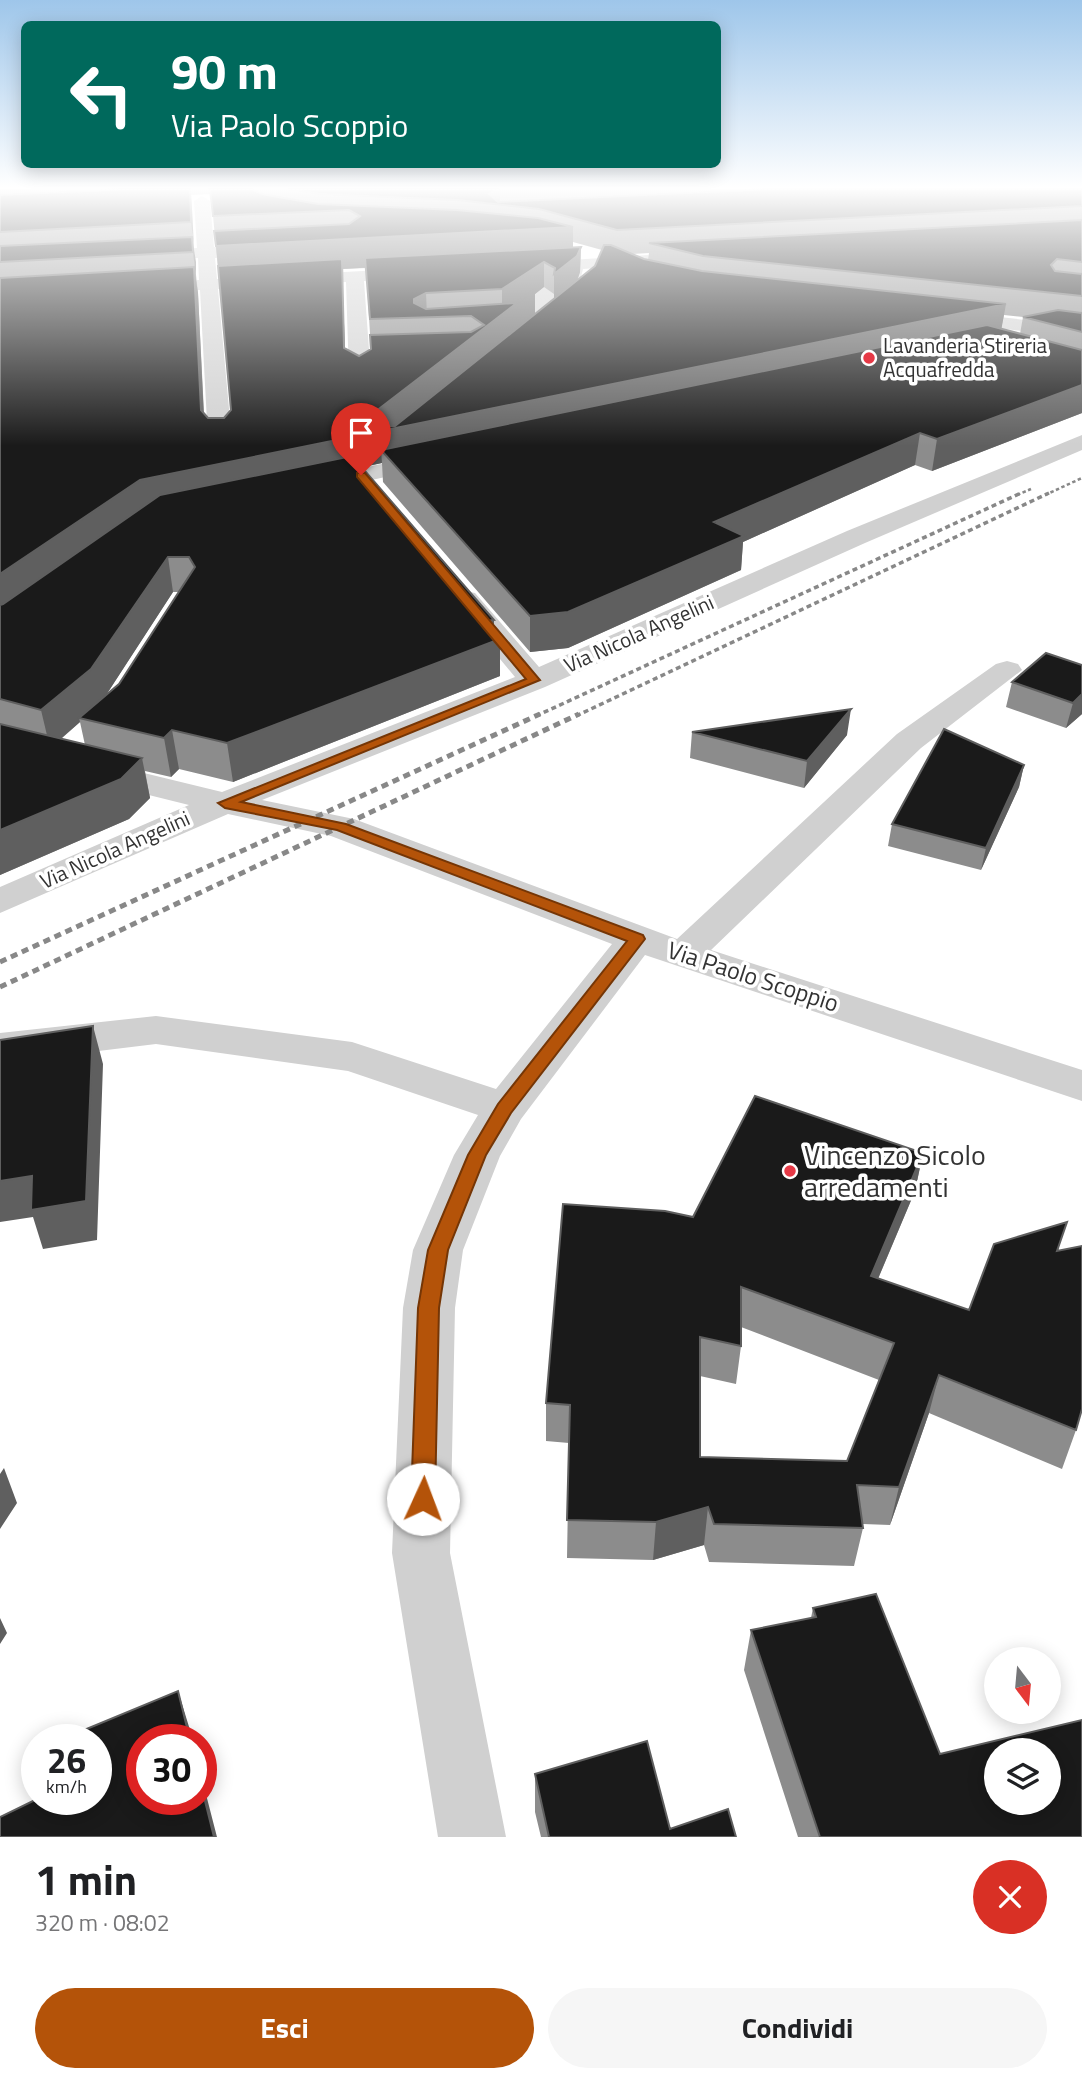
<!DOCTYPE html>
<html lang="it">
<meta charset="utf-8">
<style>
body{margin:0;font-family:"Titillium Web",sans-serif;background:#f6f6f6;color:#202124;height:100vh;display:flex;flex-direction:column;font-size:26px;white-space:nowrap}
*{box-sizing:border-box;margin:0}
p{font-size:23px;color:#757577}
.icon{flex:none;width:38px;height:38px;fill:none;stroke:currentColor;stroke-width:2;stroke-linecap:round;stroke-linejoin:round}
.map{position:relative;height:1837px;overflow:hidden}
.sheet{display:flex;flex-direction:column;background:#fff;flex:1}
.sheet>*{flex:none}
.top-card{position:absolute;left:21px;top:21px;width:700px;height:147px;border-radius:10px;box-shadow:0 4px 18px #0003;background:#00695c;color:#fff;overflow:hidden}
.needle{width:46px;rotate:164deg}
.tools{position:absolute;left:984px;top:1647px;display:grid;gap:14px}
.tools a{display:grid;place-items:center;width:77px;height:77px;border-radius:50%;background:#fff;box-shadow:0 4px 18px #0003;font-size:35px}
.speed{position:absolute;left:21px;top:1724px;display:flex;gap:14px;font-size:35px;font-weight:700;text-align:center}
.speed>*{display:grid;place-content:center;width:91px;height:91px;border-radius:50%;background:#fff;box-shadow:0 4px 18px #0003;line-height:1}
.speed small{font-size:18px;font-weight:400}
.speed .limit{border:10px solid #d22;background:#fff;color:#111}
.pin{position:absolute;display:grid;place-items:center;width:60px;height:60px;color:#fff;margin:-72px -30px;border-radius:50% 50% 50% 0;rotate:-45deg;box-shadow:0 0 7px #0007}
.pin .icon{rotate:45deg}
.me{position:absolute;width:77px;margin:-38px;rotate:2deg;stroke-linejoin:round;filter:drop-shadow(0 0 5px #0008)}
.turn{display:flex;align-items:center;gap:24px;height:147px;padding:0 35px;font-size:32px}
.turn .icon{width:91px;height:91px;stroke-width:2.5}
.turn b{display:block;font-size:49px;line-height:60px}
.round{display:grid;place-items:center;flex:none;width:74px;height:74px;border-radius:37px;background:#f6f6f6}
.summary{display:flex;align-items:center;justify-content:space-between;height:119px;padding:0 35px}
h1{font-size:42px;font-weight:700;line-height:52px}
.primary-button{display:flex;gap:14px;margin-top:auto;padding:14px 35px}
.primary-button a{flex:1;height:80px;border-radius:42px;background:#b45309;color:#fff;font-size:28px;font-weight:700;line-height:80px;text-align:center}
.primary-button a+a{background:#f6f6f6;color:#202124}
.map>svg:first-child{display:block}
.lines{fill:none;stroke-linecap:round;stroke-linejoin:round}
.minor{fill:#d0d0d0;fill-rule:evenodd}
.rail-far2{stroke:#888;stroke-width:2.5;stroke-dasharray:3.5 2.5;stroke-linecap:butt}
.rail-far1{stroke:#888;stroke-width:3.5;stroke-dasharray:5 3.5;stroke-linecap:butt}
.rail{stroke:#888;stroke-width:5;stroke-dasharray:7 5;stroke-linecap:butt}
.wall{fill:#8c8c8c;fill-rule:evenodd}
.shaded-wall{fill:#5f5f5f}
.building{fill:#1a1a1a;stroke:#5f5f5f;stroke-width:2;fill-rule:evenodd}
.route{fill:#b45309;stroke:#753606;stroke-width:2}
.poi-dot{fill:#e63946;stroke:#fff;stroke-width:2.5}
.labels{text-anchor:middle;stroke-width:7;stroke-linejoin:round;paint-order:stroke}
.far-poi-label{font-size:21px;fill:#333;stroke:#fff;text-anchor:start}
.far-street-label{font-size:21px;fill:#333;stroke:#fff}
.street-label{font-size:24px;fill:#333;stroke:#fff}
.near-poi-label{font-size:28px;fill:#333;stroke:#fff;text-anchor:start}
</style>
<div class="map">
<svg width="1082" height="1837" viewBox="0 0 1082 1837">
<rect width="100%" height="100%" fill="#fff"/>
<g class="lines">
<path class="minor" d="M 202,196 L 210,201 L 214,247 L 267,245 L 275,250 L 267,255 L 215,258 L 217,279 L 417,268 L 426,273 L 417,278 L 364,281 L 371,377 L 360,383 L 349,377 L 346,282 L 218,289 L 232,441 L 228,446 L 212,446 L 208,441 L 200,290 L 145,293 L 136,288 L 145,283 L 199,280 L 198,258 L 142,261 L 133,256 L 142,251 L 197,248 L 194,201 Z
M 648,255 L 657,260 L 654,264 L 583,269 L 581,277 C 563,291 501,349 480,324 L 483,320 L 503,317 L 566,271 L 524,271 L 521,267 L 524,263 Z
M 952,312 L 1082,326 L 1082,338 L 945,322 L 942,318 Z
M 1082,435 L 1082,450 L 865,543 L 545,687 L 262,800 L 354,819 L 677,939 L 897,734 L 996,664 L 1007,661 L 1018,664 L 1022,670 L 921,748 L 711,950 L 1082,1070 L 1082,1101 L 645,955 L 521,1119 L 500,1156 L 463,1250 L 455,1308 L 450,1553 L 506,1837 L 438,1837 L 392,1553 L 403,1308 L 413,1250 L 454,1155 L 478,1115 L 348,1071 L 156,1044 L 0,1063 L 0,1033 L 156,1016 L 352,1042 L 496,1089 L 612,944 L 331,836 L 228,814 L 0,913 L 0,887 L 189,805 L 0,758 L 0,738 L 222,792 L 515,677 L 455,605 L 451,599 L 455,593 L 465,591 L 475,593 L 539,667 L 847,531 Z
M 432,453 L 440,455 L 444,460 L 440,465 L 317,492 L 308,490 L 305,485 L 308,480 Z"/>
<path class="rail-far2" d="M 1017,495 L 1031,489
M 1045,495 L 1082,478"/>
<path class="rail-far1" d="M 536,716 L 1021,493
M 576,716 L 1049,493"/>
<path class="rail" d="M 0,962 L 540,714
M 0,987 L 579,714"/>
</g>
<path class="wall" d="M 0,189 L 1082,189 L 1082,413 L 932,471 L 915,465 L 743,542 L 741,570 L 568,648 L 530,652 L 383,482 L 382,463 L 362,467 L 494,620 L 494,632 L 500,676 L 233,782 L 179,769 L 171,777 L 145,771 L 150,798 L 129,819 L 0,875 ZM 211,194 L 231,410 L 224,418 L 208,418 L 204,413 L 198,293 L 193,247 L 192,209 L 191,195 ZM 573,242 L 602,250 L 595,266 L 577,281 L 580,272 L 581,247 L 573,247 ZM 649,253 L 648,260 L 632,254 ZM 366,268 L 371,350 L 359,356 L 345,349 L 342,269 ZM 544,287 L 554,294 L 554,299 L 535,314 L 535,294 ZM 1004,315 L 1023,317 L 1020,334 L 1001,329 ZM 173,592 L 179,592 L 119,684 L 106,695 ZM 80,722 L 85,745 L 61,739 Z
M 1082,665 L 1082,714 L 1066,728 L 1006,707 L 1012,682 Z
M 692,732 L 847,735 L 804,788 L 690,758 Z
M 1024,765 L 1019,787 L 981,870 L 888,846 L 892,824 Z
M 923,1153 L 915,1191 L 878,1279 L 969,1310 L 1057,1251 L 1076,1430 L 1062,1469 L 929,1413 L 890,1525 L 863,1524 L 863,1528 L 854,1566 L 709,1562 L 704,1545 L 653,1560 L 567,1558 L 569,1443 L 546,1441 L 546,1403 L 693,1217 ZM 741,1327 L 879,1380 L 847,1461 L 700,1457 L 700,1376 L 736,1384 L 741,1346 Z
M 813,1608 L 940,1754 L 1082,1837 L 798,1837 L 744,1670 L 751,1630 L 811,1618 Z
M 535,1774 L 670,1829 L 736,1837 L 541,1837 L 535,1812 Z"/>
<path class="shaded-wall" d="M 190,189 L 192,209 L 194,247 L 191,222 Z
M 497,189 L 500,189 L 500,205 L 489,194 Z
M 573,227 L 573,256 L 342,269 L 346,377 L 219,276 L 216,246 Z
M 192,237 L 196,262 L 196,278 L 193,252 Z
M 581,247 L 580,272 L 577,281 L 554,300 L 554,274 Z
M 544,262 L 544,287 L 535,294 L 535,316 L 1006,304 L 1001,331 L 381,450 L 382,463 L 145,513 L 0,615 L 0,574 L 140,480 L 370,419 L 375,412 L 502,314 L 502,289 Z
M 194,267 L 198,293 L 205,441 L 201,410 Z
M 426,293 L 427,317 L 415,317 L 414,299 Z
M 1082,385 L 1082,413 L 932,471 L 937,439 Z
M 920,433 L 915,465 L 743,542 L 741,570 L 568,648 L 530,652 L 530,616 L 714,522 Z
M 168,557 L 173,592 L 99,706 L 79,718 L 80,722 L 50,748 L 41,710 Z
M 494,620 L 494,641 L 500,639 L 500,676 L 233,782 L 227,743 L 485,621 Z
M 1082,694 L 1082,714 L 1066,728 L 1073,703 Z
M 851,709 L 847,735 L 804,788 L 807,761 Z
M 172,730 L 179,769 L 171,777 L 164,738 Z
M 142,758 L 150,798 L 129,819 L 0,875 L 0,830 Z
M 1024,765 L 1019,787 L 981,870 L 986,848 Z
M 93,1026 L 103,1064 L 97,1240 L 43,1249 L 33,1217 L 0,1222 L 0,1181 L 32,1176 Z
M 923,1153 L 915,1191 L 863,1314 L 871,1276 Z
M 939,1375 L 929,1413 L 890,1525 L 899,1487 Z
M 4,1468 L 17,1503 L 0,1529 L 0,1474 Z
M 708,1507 L 704,1545 L 653,1560 L 656,1522 Z
M 0,1618 L 7,1633 L 0,1644 Z
M 178,1691 L 190,1730 L 193,1740 L 190,1740 Z
M 201,1775 L 217,1837 L 214,1837 L 201,1785 Z"/>
<path class="building" d="M 126,189 L 190,189 L 191,222 L 0,232 L 0,195 Z
M 210,189 L 252,189 L 262,194 L 318,204 L 457,210 L 538,218 L 573,227 L 216,246 L 214,231 L 349,224 L 360,216 L 349,210 L 213,216 Z
M 288,189 L 497,189 L 489,194 L 498,202 L 768,189 L 1082,189 L 1082,206 L 617,230 L 539,209 L 457,200 L 319,194 Z
M 1082,220 L 1082,262 L 1057,259 L 1051,265 L 1055,271 L 1082,274 L 1082,296 L 703,256 L 649,243 Z
M 192,237 L 193,252 L 0,262 L 0,246 Z
M 604,245 L 611,245 L 644,259 L 702,271 L 1006,304 L 140,480 L 0,574 L 0,278 L 194,267 L 201,410 L 208,418 L 224,418 L 231,410 L 218,266 L 342,259 L 344,348 L 359,356 L 371,349 L 370,335 L 471,332 L 484,325 L 471,316 L 370,319 L 365,258 L 581,247 L 577,256 L 554,274 L 555,268 L 544,262 L 502,289 L 426,293 L 414,299 L 414,303 L 426,309 L 515,303 L 535,289 L 375,412 L 370,419 L 377,426 L 395,426 L 595,266 Z
M 1058,310 L 1082,313 L 1082,332 L 1023,317 Z
M 987,325 L 1082,350 L 1082,385 L 937,439 L 920,433 L 714,522 L 744,536 L 568,612 L 530,616 L 381,450 Z
M 352,456 L 494,620 L 485,621 L 500,639 L 227,743 L 172,730 L 164,738 L 79,718 L 119,684 L 195,567 L 189,557 L 168,557 L 91,669 L 41,710 L 0,699 L 0,605 L 3,604 L 160,495 Z
M 1046,653 L 1082,665 L 1082,694 L 1073,703 L 1012,682 Z
M 851,709 L 807,761 L 692,732 Z
M 0,724 L 142,758 L 121,779 L 0,830 Z
M 944,729 L 1024,765 L 986,848 L 892,824 Z
M 93,1026 L 86,1201 L 31,1210 L 32,1176 L 0,1181 L 0,1040 Z
M 755,1096 L 923,1153 L 871,1276 L 969,1310 L 994,1244 L 1067,1222 L 1057,1251 L 1082,1246 L 1082,1409 L 1076,1430 L 939,1375 L 899,1487 L 857,1485 L 863,1528 L 714,1524 L 708,1507 L 656,1522 L 567,1520 L 570,1405 L 546,1403 L 563,1204 L 665,1211 L 693,1217 ZM 741,1287 L 894,1343 L 847,1461 L 700,1457 L 700,1337 L 741,1346 Z
M 876,1594 L 940,1754 L 1082,1720 L 1082,1837 L 820,1837 L 751,1630 L 816,1617 L 813,1608 ZM 996,1750 L 1048,1750 L 1048,1802 L 996,1802 Z
M 178,1691 L 190,1740 L 142,1740 L 142,1799 L 201,1799 L 201,1785 L 214,1837 L 0,1837 L 0,1817 L 37,1799 L 96,1799 L 96,1740 L 60,1740 Z
M 647,1741 L 670,1829 L 728,1809 L 736,1837 L 549,1837 L 535,1774 Z"/>
<linearGradient id="sky" x2="0" y2="1"><stop stop-color="#9ec6ea"/><stop offset="0.42" stop-color="#fff"/><stop offset="1" stop-color="#fff" stop-opacity="0"/></linearGradient>
<rect width="1082" height="446" fill="url(#sky)"/>
<path class="route" d="M 357,473 L 365,473 L 540,680 L 241,802 L 346,824 L 643,935 L 645,939 L 511,1113 L 486,1155 L 448,1250 L 439,1308 L 435,1499 L 431,1506 L 423,1509 L 414,1506 L 411,1499 L 418,1308 L 428,1250 L 468,1155 L 498,1104 L 627,941 L 337,830 L 225,808 L 218,803 L 526,679 L 357,477 Z"/>
<g class="poi-dot">
<circle cx="869" cy="358" r="7"/>
<circle cx="790" cy="1171" r="7"/>
</g>
<g class="labels">
<g class="far-poi-label">
<text x="883" y="353">Lavanderia Stireria<tspan x="883" dy="24">Acquafredda</tspan></text>
</g>
<g class="far-street-label">
<text transform="translate(639 634) rotate(-24)" y="7">Via Nicola Angelini</text>
<text transform="translate(115 850) rotate(-24)" y="7">Via Nicola Angelini</text>
</g>
<g class="street-label">
<text transform="translate(753 977) rotate(18)" y="8">Via Paolo Scoppio</text>
</g>
<g class="near-poi-label">
<text x="804" y="1165">Vincenzo Sicolo<tspan x="804" dy="32">arredamenti</tspan></text>
</g>
</g>
</svg>
<div class="tools">
<a><svg class="needle" viewBox="-14 -14 28 28"><path d="M0-13l5 13h-10z" fill="#e53935"/><path d="M0 13l5-13h-10z" fill="#757577"/></svg></a>
<a><svg class="icon" aria-label="layers" viewBox="0 0 24 24"><path d="M12 4l9 5-9 5-9-5zM3 14l9 5 9-5"/></svg></a>
</div>
<div class="speed"><div>26<small>km/h</small></div><div class="limit">30</div></div>
<div class="pin" style="left:361px;top:475px;background:#d93025"><svg class="icon" aria-label="arrive" viewBox="0 0 24 24"><path d="M6 21V4h12l-3 4 3 4H6"/></svg></div>
<svg class="me" style="left:423px;top:1499px" viewBox="-20 -20 40 40"><circle r="19" fill="#fff"/><path d="M0-13L10 11 0 6-10 11z" fill="#b45309"/></svg>
<div class="top-card">
<div class="turn"><svg class="icon" aria-label="left" viewBox="0 0 24 24"><path d="M17 20v-9H6M10 6l-5 5 5 5"/></svg><div><b>90 m</b>Via Paolo Scoppio</div></div>
</div>
</div>
<section class="sheet">
<div class="summary"><div><h1>1 min</h1><p>320 m · 08:02</p></div><a class="round" style="background:#d93025;color:#fff"><svg class="icon" aria-label="close" viewBox="0 0 24 24"><path d="M6 6l12 12M18 6L6 18"/></svg></a></div>
<div class="primary-button"><a>Esci</a><a>Condividi</a></div>
</section>
